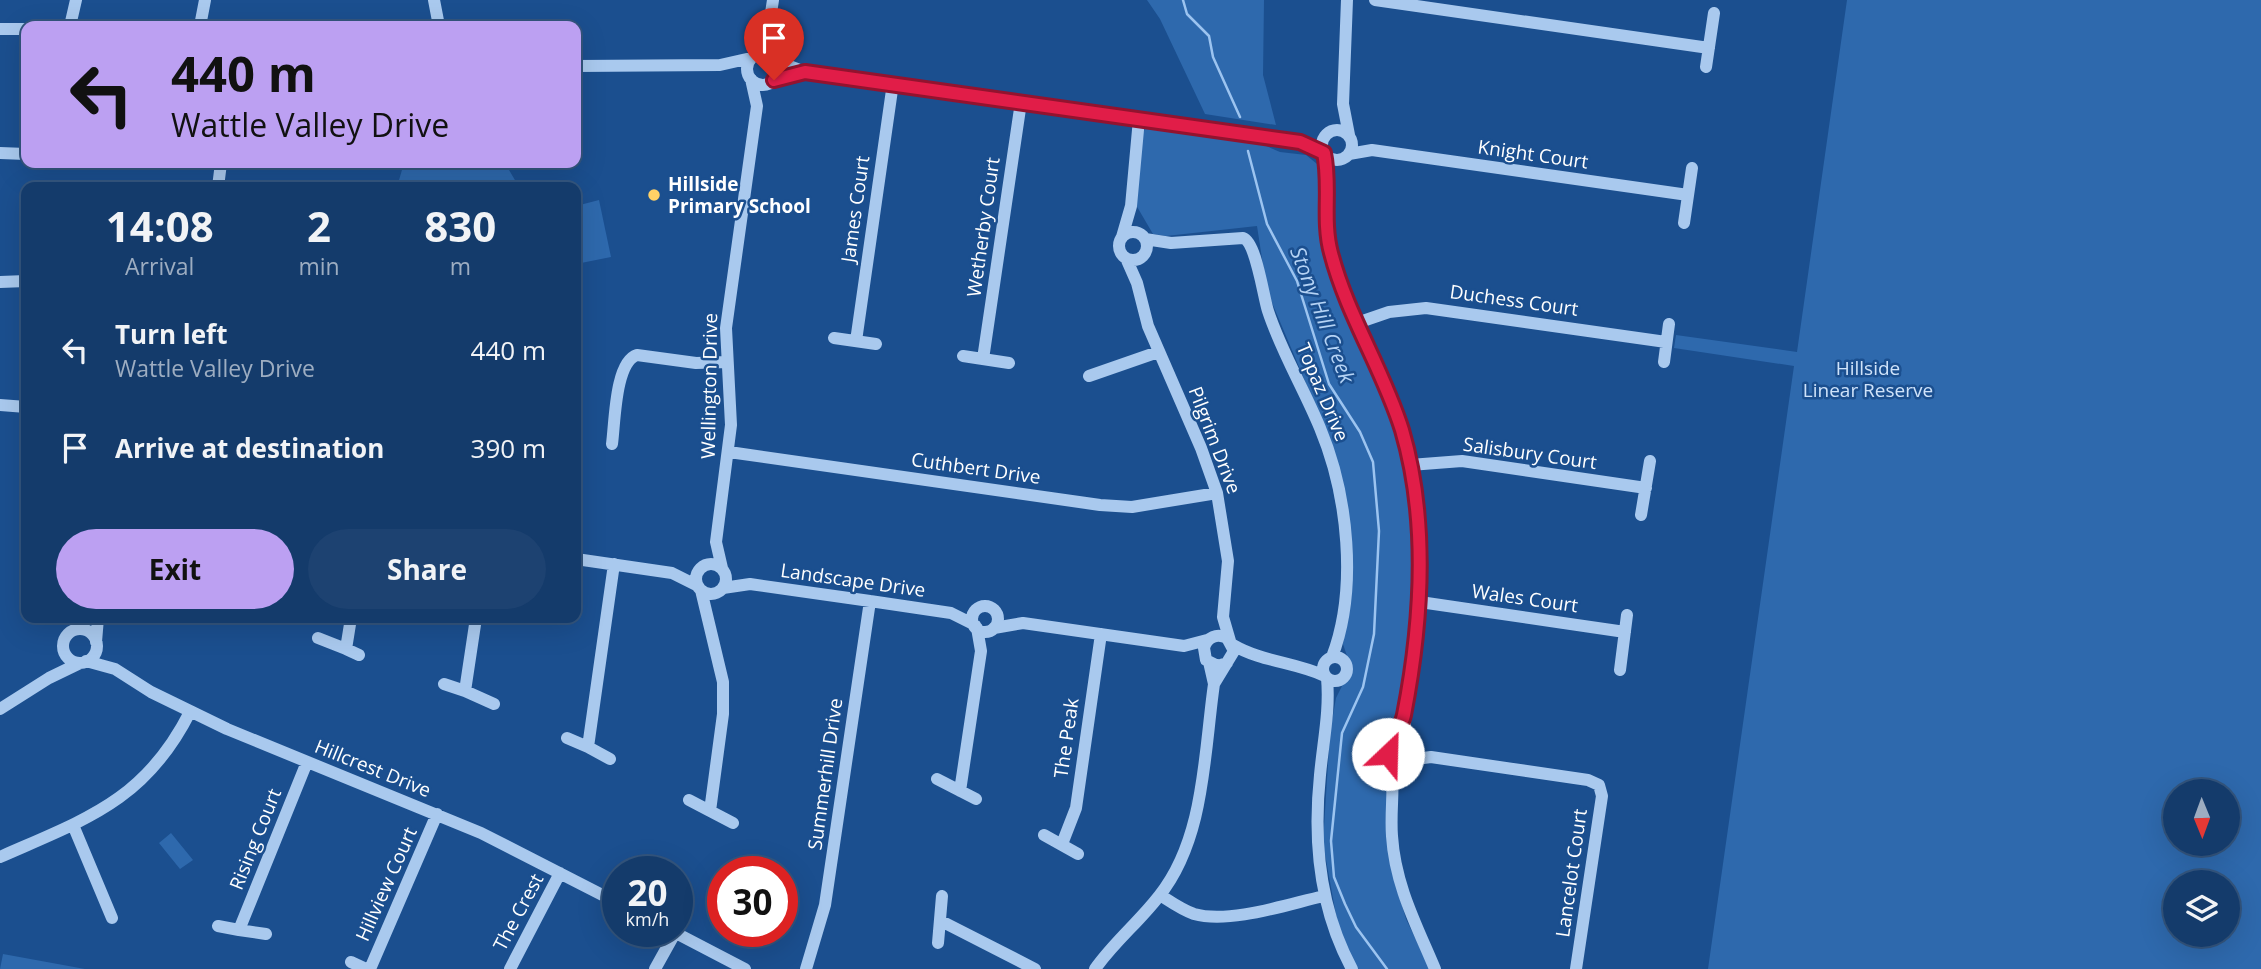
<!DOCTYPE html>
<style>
body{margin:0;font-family:"Open Sans",sans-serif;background:#1d4271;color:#f1f3f6;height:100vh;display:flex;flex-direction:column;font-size:26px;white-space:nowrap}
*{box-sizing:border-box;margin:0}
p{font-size:23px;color:#9dadc1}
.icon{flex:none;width:38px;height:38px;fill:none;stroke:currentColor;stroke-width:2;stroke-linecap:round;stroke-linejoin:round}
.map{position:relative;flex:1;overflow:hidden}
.panel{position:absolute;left:21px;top:182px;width:560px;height:441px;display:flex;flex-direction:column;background:#143b6b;border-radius:14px;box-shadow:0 7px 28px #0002,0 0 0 2px #33557e}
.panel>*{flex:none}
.guide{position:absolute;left:21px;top:21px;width:560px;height:147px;border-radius:14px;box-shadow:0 7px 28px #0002,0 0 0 2px #33557e;background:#bca0f2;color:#111;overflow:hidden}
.needle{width:46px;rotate:179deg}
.fabs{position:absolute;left:2163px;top:779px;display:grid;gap:14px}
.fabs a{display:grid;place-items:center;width:77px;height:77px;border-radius:50%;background:#143b6b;box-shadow:0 7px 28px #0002,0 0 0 2px #33557e;font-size:35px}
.speed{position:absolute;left:602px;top:856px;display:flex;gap:14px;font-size:35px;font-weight:700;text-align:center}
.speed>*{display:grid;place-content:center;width:91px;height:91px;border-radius:50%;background:#143b6b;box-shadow:0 7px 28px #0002,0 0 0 2px #33557e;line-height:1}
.speed small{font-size:18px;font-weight:400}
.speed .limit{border:10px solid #d22;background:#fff;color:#111}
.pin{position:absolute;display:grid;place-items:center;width:60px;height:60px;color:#fff;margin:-72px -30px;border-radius:50% 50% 50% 0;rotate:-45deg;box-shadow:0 0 7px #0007}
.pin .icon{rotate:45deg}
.me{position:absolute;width:77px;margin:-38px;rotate:24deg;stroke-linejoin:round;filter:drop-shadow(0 0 5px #0008)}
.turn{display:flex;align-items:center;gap:24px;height:147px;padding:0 35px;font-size:32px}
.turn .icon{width:91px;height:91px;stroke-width:2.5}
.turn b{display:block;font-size:49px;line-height:60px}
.eta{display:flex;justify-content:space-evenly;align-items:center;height:119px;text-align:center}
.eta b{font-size:42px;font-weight:700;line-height:49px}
.primary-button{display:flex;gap:14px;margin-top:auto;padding:14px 35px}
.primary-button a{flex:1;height:80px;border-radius:42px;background:#bca0f2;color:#111;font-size:28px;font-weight:700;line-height:80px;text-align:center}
.primary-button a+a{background:#1d4271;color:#f1f3f6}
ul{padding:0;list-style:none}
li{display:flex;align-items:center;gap:21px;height:98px;padding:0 35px}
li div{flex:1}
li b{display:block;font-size:26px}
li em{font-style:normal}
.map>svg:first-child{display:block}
.green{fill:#2e69ad;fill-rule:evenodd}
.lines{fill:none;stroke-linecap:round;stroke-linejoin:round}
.stream{stroke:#9cc4f0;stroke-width:2.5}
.minor{stroke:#a9c9ee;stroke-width:12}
.route-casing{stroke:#92132f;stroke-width:18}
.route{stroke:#e11d48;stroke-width:12}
.poi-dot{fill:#ffd166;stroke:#1b4f8f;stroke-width:2.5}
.labels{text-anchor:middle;stroke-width:5;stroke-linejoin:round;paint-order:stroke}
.street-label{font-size:19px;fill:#fff;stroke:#1b4f8f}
.poi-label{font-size:19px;font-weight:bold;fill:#fff;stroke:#1b4f8f;text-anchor:start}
.park-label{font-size:19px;fill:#cfe3fa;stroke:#1b4f8f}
.water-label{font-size:21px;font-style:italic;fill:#b5d3f5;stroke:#1b4f8f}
</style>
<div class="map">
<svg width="2261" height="969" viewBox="0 0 2261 969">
<rect width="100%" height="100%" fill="#1b4f8f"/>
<path class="green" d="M 1147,0 L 1264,0 L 1263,75 L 1276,125 L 1205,114 L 1160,19 Z
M 1847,0 L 2261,0 L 2261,969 L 1708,969 L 1794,366 L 1674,348 L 1676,335 L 1797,352 ZM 2175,791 L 2228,791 L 2228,844 L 2175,844 ZM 2175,882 L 2228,882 L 2228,934 L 2175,934 Z
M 1155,124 L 1248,138 L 1280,152 L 1306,155 L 1322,168 C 1320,194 1317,222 1325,248 C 1347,327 1394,400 1409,482 C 1424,558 1413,640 1399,715 C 1397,729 1385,740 1384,754 L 1388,766 L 1392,872 L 1406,919 L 1430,969 L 1355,969 L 1338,926 L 1323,843 L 1330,732 L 1336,698 L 1351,668 L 1343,644 L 1350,573 L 1316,407 L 1267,291 L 1257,226 L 1166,236 L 1153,234 L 1136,205 L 1141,136 L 1145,129 Z
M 404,163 L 505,163 L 519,187 L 397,187 Z
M 599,200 L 611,257 L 576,264 L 576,206 Z
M 171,833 L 193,860 L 180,869 L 159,843 Z
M 3,954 L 85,969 L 0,969 Z"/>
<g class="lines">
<path class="stream" d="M 1183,0 L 1187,14 L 1209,36 L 1213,57 L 1240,117
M 1248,151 L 1267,224 L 1297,281 L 1329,384 L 1360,432 L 1373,462 L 1379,531 L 1374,634 L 1363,687 L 1342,733 L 1331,841 L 1334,877 L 1345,904 L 1356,927 L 1387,969"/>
<path class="minor" d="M 434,0 L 439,26
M 1347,0 L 1343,104 L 1349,135
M 1375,0 L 1709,48
M 70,26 L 76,0
M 200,26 L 205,0
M 0,29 L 26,29
M747 69a16 16 0 1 1 32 0a16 16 0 1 1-32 0Z
M 754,55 L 769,26 L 773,0
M 777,61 L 805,72 L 1300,142 L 1323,153
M 576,66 L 720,65 L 751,58
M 1706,67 L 1714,13
M1322 145a15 15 0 1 1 30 0a15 15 0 1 1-30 0Z
M 0,153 L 26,154
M 1324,154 C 1329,196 1324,234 1337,275 C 1359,346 1400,401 1412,479 C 1419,519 1422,561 1420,601 C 1416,649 1401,696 1406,744
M 1349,154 L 1372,150 L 1688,195
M 218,187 L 221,163
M 1684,223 L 1692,168
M1119 246a14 14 0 1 1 28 0a14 14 0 1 1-28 0Z
M 1122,237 L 1131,206 L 1139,119
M 1145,239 L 1171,243 L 1243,238 C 1256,242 1263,295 1268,311 C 1281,351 1304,389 1320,428 C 1348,495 1358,589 1332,657
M 1126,258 L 1137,283 L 1148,326 L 1201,448 L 1217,493 L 1228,561 L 1223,617 L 1230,641
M 0,282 L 26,281
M 1357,323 L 1389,312 L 1426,308 L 1666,342
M 834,338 L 876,344
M 856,341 L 893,83
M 963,356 L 1009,363
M 983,359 L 1021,102
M 1664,362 L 1669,324
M 1089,376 L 1158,352
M 0,405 L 26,407
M 612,444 C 615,422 615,362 637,355 L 696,363 L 727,362
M 729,452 L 1100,505 L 1132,507 L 1217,493
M 1410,465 L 1462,461 L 1646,488
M 1641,515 L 1650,461
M 576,559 L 672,573 L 698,586
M696 579a15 15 0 1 1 30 0a15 15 0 1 1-30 0Z
M 722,568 L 716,542 L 731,425 L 726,328 L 757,106 L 751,79
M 723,588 L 750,584 L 870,601 L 951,613 L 975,625
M 701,590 L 723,682 L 723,714 L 710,811 L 733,823
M 1420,602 L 1625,632
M972 619a13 13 0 1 1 26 0a13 13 0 1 1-26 0Z
M 351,618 L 346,649 L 359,655
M 476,618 L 465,691 L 494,704
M 994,628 L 1023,623 L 1184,646 L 1207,640
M63 646a17 17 0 1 1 34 0a17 17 0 1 1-34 0Z
M 318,638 L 346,649
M 96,642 L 98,618
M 1233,645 C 1262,662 1295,662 1325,676
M1323 669a12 12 0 1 1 24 0a12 12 0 1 1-24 0Z
M 86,661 L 115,669 L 151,692 L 227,729 L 481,833 L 618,903
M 1620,670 L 1627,615
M 1327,678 C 1330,711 1323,742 1320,775 C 1313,842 1319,908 1352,969
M 444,684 L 465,691
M 1214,684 L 1234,651 L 1227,638 C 1217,633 1207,637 1204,648 L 1206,660 L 1218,666 L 1227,663
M 0,709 L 49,678 L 80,663
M 567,738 L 588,747
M1388 753a11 11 0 1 1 22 0a11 11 0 1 1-22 0Z
M 610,759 L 588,747 L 614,564
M 1408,760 L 1431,757 L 1588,780 L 1599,785 L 1602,796 L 1576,969
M 1391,761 C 1395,786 1390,810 1392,836 C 1395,885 1417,926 1435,969
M 937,779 L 976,799
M 960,791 L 981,651 L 977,628
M 689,800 L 710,811
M 73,825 L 112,918
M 1044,835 L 1078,854
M 1062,844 L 1076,808 L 1101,634
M 0,857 C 86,819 145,801 190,712
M 1160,895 C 1171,902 1182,910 1194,914 C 1230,924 1288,904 1324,896
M 941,921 L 1035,969
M 218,926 L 239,930
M 672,931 L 745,969
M 266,934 L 239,930 L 307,762
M 938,943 L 942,896
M 351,962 L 366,969
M 370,969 L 437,814
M 510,969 L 560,873
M 655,969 L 675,933
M 806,969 L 825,905 L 870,601
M 1095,969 C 1114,942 1139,922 1159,896 C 1205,839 1204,753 1214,684 L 1209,662"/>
</g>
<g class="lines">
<g class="route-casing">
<path id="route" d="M 774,80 L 805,72 L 1300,142 L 1324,153 C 1331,186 1322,220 1331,253 C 1347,315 1383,369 1402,430 C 1429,522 1422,622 1404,715 C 1401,729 1390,741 1388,754"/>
</g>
<use href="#route" class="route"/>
</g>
<circle class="poi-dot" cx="654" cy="195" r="7"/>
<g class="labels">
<g class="street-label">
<text transform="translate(1533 154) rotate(8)" y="7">Knight Court</text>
<text transform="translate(855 209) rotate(-82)" y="7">James Court</text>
<text transform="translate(983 227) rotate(-82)" y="7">Wetherby Court</text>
<text transform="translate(1514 300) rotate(8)" y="7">Duchess Court</text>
<text transform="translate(709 386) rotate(-89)" y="7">Wellington Drive</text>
<text transform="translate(1323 392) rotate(67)" y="7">Topaz Drive</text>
<text transform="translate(1215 440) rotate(69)" y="7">Pilgrim Drive</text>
<text transform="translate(1530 453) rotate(8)" y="7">Salisbury Court</text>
<text transform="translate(976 468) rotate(8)" y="7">Cuthbert Drive</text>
<text transform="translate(853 580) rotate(8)" y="7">Landscape Drive</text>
<text transform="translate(1525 598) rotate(8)" y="7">Wales Court</text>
<text transform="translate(1066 738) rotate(-82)" y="7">The Peak</text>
<text transform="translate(373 768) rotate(22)" y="7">Hillcrest Drive</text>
<text transform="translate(825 774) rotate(-82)" y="7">Summerhill Drive</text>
<text transform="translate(255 839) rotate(-68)" y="7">Rising Court</text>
<text transform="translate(1571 873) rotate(-82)" y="7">Lancelot Court</text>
<text transform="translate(386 884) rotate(-66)" y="7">Hillview Court</text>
<text transform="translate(518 912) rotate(-62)" y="7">The Crest</text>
</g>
<g class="poi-label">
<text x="668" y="191">Hillside<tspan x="668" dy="22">Primary School</tspan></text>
</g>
<g class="park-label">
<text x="1868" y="375">Hillside<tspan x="1868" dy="22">Linear Reserve</tspan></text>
</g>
<g class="water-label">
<text transform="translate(1322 315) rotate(69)" y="7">Stony Hill Creek</text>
</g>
</g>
</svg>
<div class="fabs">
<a><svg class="needle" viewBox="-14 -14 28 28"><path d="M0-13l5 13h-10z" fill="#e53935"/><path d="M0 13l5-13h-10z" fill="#9dadc1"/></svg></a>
<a><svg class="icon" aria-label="layers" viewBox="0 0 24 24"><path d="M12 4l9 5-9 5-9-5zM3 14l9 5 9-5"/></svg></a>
</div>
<div class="speed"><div>20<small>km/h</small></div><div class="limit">30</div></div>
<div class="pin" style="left:774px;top:80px;background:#d93025"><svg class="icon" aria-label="arrive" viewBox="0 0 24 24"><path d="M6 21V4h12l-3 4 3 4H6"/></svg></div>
<svg class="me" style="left:1388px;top:754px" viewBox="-20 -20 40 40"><circle r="19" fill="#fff"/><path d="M0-13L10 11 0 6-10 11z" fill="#e11d48"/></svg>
<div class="guide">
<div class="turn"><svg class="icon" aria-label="left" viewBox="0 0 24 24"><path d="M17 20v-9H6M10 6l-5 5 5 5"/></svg><div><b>440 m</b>Wattle Valley Drive</div></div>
</div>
<section class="panel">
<div class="eta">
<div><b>14:08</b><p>Arrival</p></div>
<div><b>2</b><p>min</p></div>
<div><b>830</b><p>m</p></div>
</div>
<ul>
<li><svg class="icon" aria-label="left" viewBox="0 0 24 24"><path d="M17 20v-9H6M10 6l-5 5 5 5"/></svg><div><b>Turn left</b><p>Wattle Valley Drive</p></div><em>440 m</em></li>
<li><svg class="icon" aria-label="arrive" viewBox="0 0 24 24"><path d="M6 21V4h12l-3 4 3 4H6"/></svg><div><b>Arrive at destination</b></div><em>390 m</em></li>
</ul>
<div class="primary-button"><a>Exit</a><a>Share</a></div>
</section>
</div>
